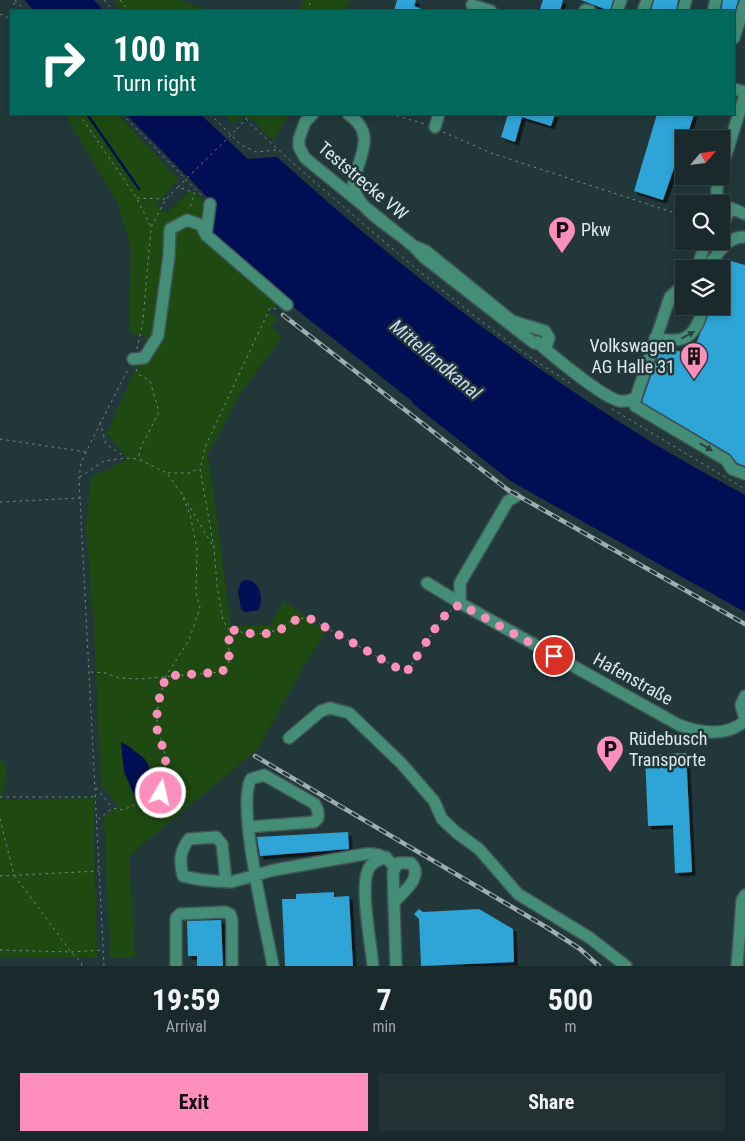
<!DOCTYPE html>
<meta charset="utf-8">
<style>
body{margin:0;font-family:"Roboto Condensed",sans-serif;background:#233133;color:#f1f3f6;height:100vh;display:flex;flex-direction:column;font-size:19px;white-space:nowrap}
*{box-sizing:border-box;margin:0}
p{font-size:16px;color:#9fa6a9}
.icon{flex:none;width:28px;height:28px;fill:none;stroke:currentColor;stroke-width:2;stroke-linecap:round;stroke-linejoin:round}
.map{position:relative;height:966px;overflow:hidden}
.sheet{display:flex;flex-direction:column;background:#1a292b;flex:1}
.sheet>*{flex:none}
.guide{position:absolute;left:10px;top:10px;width:725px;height:105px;border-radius:0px;box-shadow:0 2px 8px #0003,0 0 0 1px #384547;background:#00695c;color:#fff;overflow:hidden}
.needle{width:32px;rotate:62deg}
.tools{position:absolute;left:675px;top:130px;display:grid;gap:10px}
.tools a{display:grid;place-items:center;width:55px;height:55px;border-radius:0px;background:#1a292b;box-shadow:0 2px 8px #0003,0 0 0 1px #384547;font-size:25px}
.pin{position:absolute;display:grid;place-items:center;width:42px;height:42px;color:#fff;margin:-21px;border:2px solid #fff;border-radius:50%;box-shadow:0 1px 5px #0007}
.me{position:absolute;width:55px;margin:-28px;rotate:9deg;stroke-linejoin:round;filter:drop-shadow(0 0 4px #0008)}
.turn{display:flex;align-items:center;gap:18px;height:105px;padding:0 20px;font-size:22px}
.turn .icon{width:65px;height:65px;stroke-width:2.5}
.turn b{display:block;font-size:35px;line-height:42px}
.eta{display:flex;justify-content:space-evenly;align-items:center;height:85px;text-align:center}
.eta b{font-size:30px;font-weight:700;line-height:35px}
.cta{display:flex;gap:10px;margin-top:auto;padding:10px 20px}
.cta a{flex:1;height:58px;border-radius:0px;background:#fe8ebb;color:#111;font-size:20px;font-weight:700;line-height:58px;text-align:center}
.cta a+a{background:#233133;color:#f1f3f6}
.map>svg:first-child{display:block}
.green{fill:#1e4a12}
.water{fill:#000e53}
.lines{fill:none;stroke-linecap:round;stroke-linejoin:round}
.stream{stroke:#000e53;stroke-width:2.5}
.building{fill:#2ea4d7;filter:url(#shadow)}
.minor-casing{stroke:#405355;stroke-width:14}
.path{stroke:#78898a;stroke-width:1;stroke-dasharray:2.5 4;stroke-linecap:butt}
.minor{stroke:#448e77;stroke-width:11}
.rail-casing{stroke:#9faeb0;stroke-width:4.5}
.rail{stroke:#223739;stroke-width:2.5;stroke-dasharray:8;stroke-linecap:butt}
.path-bridge{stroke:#78898a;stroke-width:1;stroke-dasharray:2.5 4;stroke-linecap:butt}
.oneway{fill:#274442}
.route{stroke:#fe8ebb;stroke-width:9;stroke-dasharray:0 16.2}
.labels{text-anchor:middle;stroke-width:5;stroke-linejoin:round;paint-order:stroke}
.street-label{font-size:18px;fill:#dce8e9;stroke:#223739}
.poi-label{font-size:18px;fill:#dce8e9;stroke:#223739;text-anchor:start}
.water-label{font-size:19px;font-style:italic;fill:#cfdaef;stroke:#223739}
</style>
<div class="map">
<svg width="745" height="966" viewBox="0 0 745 966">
<defs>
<filter id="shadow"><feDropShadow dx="3.5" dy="3.5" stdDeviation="0" flood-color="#0009"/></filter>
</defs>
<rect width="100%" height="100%" fill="#223739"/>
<path class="green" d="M 113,0 L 177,0 L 213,11 L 122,11 Z
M 303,0 L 350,0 L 344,11 L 298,11 Z
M 65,114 L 117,114 L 178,179 L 156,205 L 167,213 L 191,190 L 202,199 L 206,214 L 280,303 L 267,312 L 279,319 L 270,326 L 282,337 L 240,394 L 208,454 L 231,626 L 270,626 L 284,601 L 326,631 L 302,669 L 257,750 L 129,856 L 135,958 L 110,958 L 104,817 L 118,806 L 101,784 L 94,628 L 86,526 L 91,477 L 128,459 L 107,433 L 139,361 L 146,337 L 129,332 L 131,249 L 118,204 Z
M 224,114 L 289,114 L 273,141 L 256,123 L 243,114 L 233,124 Z
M 0,758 L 7,769 L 1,800 L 93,798 L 97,958 L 0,957 Z"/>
<path class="water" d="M 25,0 L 94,0 L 104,11 L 34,11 Z
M 126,114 L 200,114 L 248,159 L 277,157 C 420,286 574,405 745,495 L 745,612 L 512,482 L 412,403 L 413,402 L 277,294 L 210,231 L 213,203 Z
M 246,580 C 261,580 263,599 259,610 L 245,612 L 241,609 L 238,591 L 241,582 Z
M 121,742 C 130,746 133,750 140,755 C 159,769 144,783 136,799 L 124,772 Z"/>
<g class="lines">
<path class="stream" d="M 87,114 L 139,189"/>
</g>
<path class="building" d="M 397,0 L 416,0 L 414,6 L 427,11 L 394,11 Z
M 543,0 L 563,0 L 560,11 L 540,9 Z
M 581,0 L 613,0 L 610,11 Z
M 654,0 L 678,0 L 676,11 L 651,11 Z
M 738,0 L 735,11 L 721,11 L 723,0 Z
M 508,114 L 555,114 L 551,126 L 522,117 L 515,142 L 501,137 Z
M 657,114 L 694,114 L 688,133 L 701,137 L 684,139 L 684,152 L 677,169 L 674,168 L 663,200 L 634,191 Z
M 723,259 L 745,265 L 745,466 L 737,463 L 730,454 L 642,402 L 661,347 L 692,354 L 711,306 L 721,306 L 721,269 L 718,269 Z
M 686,753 L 692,872 L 675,873 L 673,825 L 648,826 L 645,755 Z
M 348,832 L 349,849 L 260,856 L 257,837 Z
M 334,892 L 334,897 L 349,896 L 353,966 L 285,966 L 282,899 L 296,899 L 296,894 Z
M 419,909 L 423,912 L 479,909 L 513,929 L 514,962 L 421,966 L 419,919 L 414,914 Z
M 221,920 L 223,966 L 197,966 L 197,956 L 188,956 L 187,921 Z"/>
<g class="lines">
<g class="minor-casing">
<path id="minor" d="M 472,5 L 491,11
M 585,10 L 590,11
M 617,11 L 621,0
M 643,11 L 647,0
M 683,11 L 686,0
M 713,11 L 716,0
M 734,38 L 745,3
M 734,89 L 745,92
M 313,114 L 305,122 L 299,139 L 299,147 L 305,158 L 412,245 L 426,251 L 512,321 L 545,331 L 549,338 L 547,344 L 534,343 L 426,259 C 420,254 416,248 410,243 C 391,227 359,211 353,186 C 357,158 379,135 348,114
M 435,127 L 439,114
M 721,171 L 745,94
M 720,176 C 717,186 714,195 721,204
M 721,204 L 745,214
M 721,229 L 730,209
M 206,235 L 287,305
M 706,241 L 699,262 L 707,269
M 704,269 C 718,258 724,236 745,237
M 684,284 L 670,297 L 634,403 L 635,406 L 726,460 L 732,469 L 745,474
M 655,338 C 687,345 695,336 704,306
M 537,342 C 552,355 603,398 620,401 C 626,402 630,400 636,398
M 133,359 L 144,358 L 158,336 L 169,256 L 170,229 L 187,220 L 201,225 L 206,235 L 210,204
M 427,583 L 460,603 L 679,725 C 700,733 726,737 745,721
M 460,603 L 460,583 L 508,501 L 515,497
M 745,696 L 741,705 L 745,719
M 289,738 L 321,711 L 330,708 L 349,713 L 401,763 L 434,801 L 442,819 L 457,833 L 479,849 L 518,894 L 590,938 L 626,966
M 248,827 L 314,822 L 318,818 L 318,811 L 315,804 L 264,775 L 251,779 C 236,804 267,932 273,966
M 226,881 L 222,844 L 216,837 L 189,839 C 180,851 179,861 183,876 C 199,881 214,881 231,882 L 274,870 L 365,854 C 379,853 385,856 395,867
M 394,902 C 404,891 424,877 411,863 L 398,863 L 393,872 L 396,966
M 176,966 L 176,918 L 180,914 L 225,912 L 230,914 L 232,920 L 232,966
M 373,966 C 371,944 360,888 368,870 C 371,862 379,860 386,857
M 737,966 L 742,900 L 745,895"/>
</g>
<path class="path" d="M 15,0 L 26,11
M 104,0 L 114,11
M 120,0 L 129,11
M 12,11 L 15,1
M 306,11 L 312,0
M 0,14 L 11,19
M 79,114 L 136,197 L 151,227
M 122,114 L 203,197
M 210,114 L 241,145 L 256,152 L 277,150
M 390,114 L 425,124
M 246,119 C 285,158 327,192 368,228 C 433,283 500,340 573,385
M 237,129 L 250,114
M 443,132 L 491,153 L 684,216
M 137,198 L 165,199
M 276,309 L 270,308 L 206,445 L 200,469 L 214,548 L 217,586 L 223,621 L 229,629 L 253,635 L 278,630 L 294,619 L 309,618 L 406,673 L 442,618 L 452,610
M 137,349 L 143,321 L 151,227 L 166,199 L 178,187 L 195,193 L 189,210
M 136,369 L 138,374 L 150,381 L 159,412 L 141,447 L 138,459
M 612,409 L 745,489
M 100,422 L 106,444 L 125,457
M 0,439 L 86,452
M 168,473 L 189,473 L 198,469
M 80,477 L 104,461 L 126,458 L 138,459 L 167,473 L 179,490
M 184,497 L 214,548
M 0,502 L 80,498
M 91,672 L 106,673 L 119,678 L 139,679 L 222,672 L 229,662 L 229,630
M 96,788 L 113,808
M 0,797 L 96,797
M 0,819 L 14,875 L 71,952 L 81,962 L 82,966
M 98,819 L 113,808 L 123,810 L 161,793 L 166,758 L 157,726 L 158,703 L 166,676 L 189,640 L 200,608 L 196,593 L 197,549 L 190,514 L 180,490
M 0,876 L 99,871
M 0,950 L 71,952 L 103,950
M 104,966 L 79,478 L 81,463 L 86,452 L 128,369"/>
<use href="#minor" class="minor"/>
<g class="rail-casing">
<path id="rail" d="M 283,315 L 508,490 L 745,624
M 255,756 L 546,927 L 580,949 L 599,966"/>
</g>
<use href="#rail" class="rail"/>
<path class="path-bridge" d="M 178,187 L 237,129"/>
</g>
<defs><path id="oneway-solid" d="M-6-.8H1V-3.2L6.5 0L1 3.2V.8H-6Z" transform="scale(1.25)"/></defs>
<g class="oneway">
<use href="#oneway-solid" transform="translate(688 335) rotate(-29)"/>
<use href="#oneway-solid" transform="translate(706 447) rotate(31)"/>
</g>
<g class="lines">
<path class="route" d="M 161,793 L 166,758 L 156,726 L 158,703 L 166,676 L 222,672 L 229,662 L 229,629 C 246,633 260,637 277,631 C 292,625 288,619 309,618 L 406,673 L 442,618 L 460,604 L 554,656"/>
</g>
<defs>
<g id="parking-pin" transform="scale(1.4375)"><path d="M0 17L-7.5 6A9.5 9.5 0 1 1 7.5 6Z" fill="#fe8ebb" stroke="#223739"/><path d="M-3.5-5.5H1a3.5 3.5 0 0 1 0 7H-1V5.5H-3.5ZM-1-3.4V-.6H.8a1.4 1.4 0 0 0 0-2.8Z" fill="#111"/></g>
<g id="building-pin" transform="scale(1.4375)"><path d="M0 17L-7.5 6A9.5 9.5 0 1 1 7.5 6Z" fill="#fe8ebb" stroke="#223739"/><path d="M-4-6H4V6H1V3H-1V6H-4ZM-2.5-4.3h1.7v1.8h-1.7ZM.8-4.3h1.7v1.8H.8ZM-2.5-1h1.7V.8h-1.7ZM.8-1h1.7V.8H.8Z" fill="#111"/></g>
</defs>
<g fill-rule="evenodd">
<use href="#parking-pin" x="562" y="230"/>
<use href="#building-pin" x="694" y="356"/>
<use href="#parking-pin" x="610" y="749"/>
</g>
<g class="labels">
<g class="street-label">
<text transform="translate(363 181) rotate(40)" y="6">Teststrecke VW</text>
<text transform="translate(633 679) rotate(29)" y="6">Hafenstraße</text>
</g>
<g class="poi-label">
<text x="581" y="236">Pkw</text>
<text x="675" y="352" text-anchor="end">Volkswagen<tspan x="675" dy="21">AG Halle 31</tspan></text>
<text x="629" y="745">Rüdebusch<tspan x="629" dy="21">Transporte</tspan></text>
</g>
<g class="water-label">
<text transform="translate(436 359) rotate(40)" y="7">Mittellandkanal</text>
</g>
</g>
</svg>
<div class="tools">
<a><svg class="needle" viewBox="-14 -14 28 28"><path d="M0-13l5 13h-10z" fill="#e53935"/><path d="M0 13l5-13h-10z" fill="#9fa6a9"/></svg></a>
<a><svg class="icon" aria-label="search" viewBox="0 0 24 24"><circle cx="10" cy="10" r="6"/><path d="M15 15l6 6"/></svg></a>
<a><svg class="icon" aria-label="layers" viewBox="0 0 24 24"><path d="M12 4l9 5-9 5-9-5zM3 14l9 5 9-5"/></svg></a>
</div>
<div class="pin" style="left:554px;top:656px;background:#d93025"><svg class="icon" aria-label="arrive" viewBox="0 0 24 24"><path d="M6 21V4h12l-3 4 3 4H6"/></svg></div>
<svg class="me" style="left:161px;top:793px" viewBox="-20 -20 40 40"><circle r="17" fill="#fe8ebb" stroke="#fff" stroke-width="3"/><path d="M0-11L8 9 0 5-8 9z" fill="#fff"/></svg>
<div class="guide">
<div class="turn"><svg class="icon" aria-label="right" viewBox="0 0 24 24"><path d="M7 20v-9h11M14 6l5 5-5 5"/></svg><div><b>100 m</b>Turn right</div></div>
</div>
</div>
<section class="sheet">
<div class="eta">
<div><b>19:59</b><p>Arrival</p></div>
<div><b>7</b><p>min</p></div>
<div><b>500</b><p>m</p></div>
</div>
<div class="cta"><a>Exit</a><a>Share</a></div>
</section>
